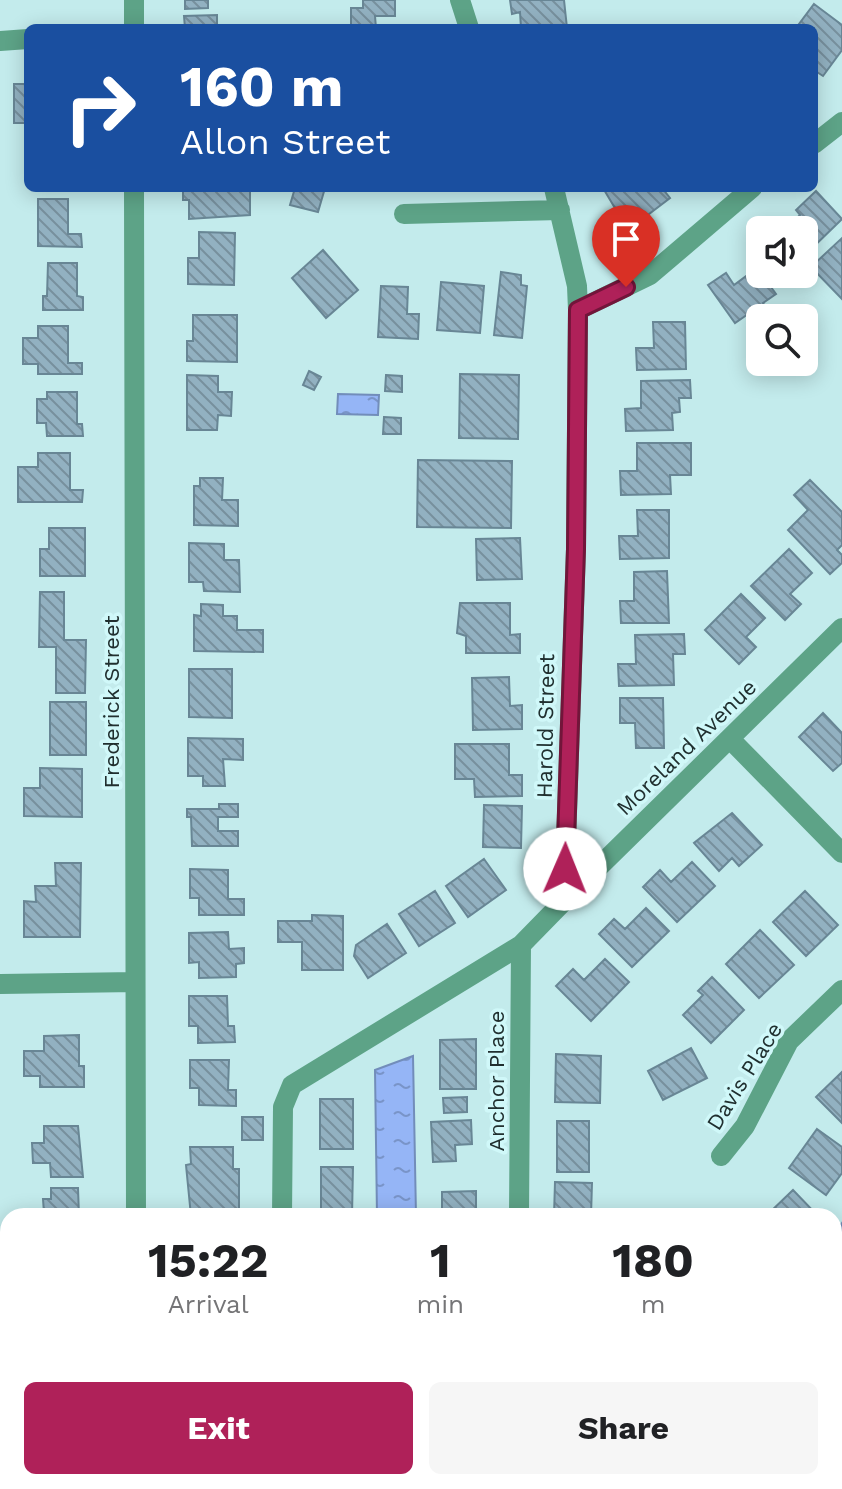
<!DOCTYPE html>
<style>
body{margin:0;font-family:"Work Sans",sans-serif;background:#f6f6f6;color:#202124;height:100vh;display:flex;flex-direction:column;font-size:30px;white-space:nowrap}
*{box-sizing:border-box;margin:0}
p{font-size:26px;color:#757577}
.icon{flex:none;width:44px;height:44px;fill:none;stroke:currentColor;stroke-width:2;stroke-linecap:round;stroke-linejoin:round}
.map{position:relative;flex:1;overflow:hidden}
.sheet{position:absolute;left:0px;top:1208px;width:842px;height:282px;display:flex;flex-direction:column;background:#fff;border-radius:24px 24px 0 0;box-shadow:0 4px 20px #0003}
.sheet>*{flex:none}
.hud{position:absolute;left:24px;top:24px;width:794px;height:168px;border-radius:12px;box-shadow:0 4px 20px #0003;background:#1a4fa0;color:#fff;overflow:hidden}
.buttons{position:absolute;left:746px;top:216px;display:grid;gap:16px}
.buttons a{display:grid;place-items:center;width:72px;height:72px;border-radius:12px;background:#fff;box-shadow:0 4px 20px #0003;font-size:40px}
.pin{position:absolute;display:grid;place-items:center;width:68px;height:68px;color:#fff;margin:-82px -34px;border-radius:50% 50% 50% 0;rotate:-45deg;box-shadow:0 0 8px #0007}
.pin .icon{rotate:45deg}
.me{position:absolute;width:88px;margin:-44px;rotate:1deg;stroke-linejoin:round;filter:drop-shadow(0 0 6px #0008)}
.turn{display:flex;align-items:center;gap:28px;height:168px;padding:0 24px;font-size:36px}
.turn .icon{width:104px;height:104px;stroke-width:2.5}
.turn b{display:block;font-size:56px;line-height:68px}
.eta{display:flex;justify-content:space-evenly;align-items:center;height:136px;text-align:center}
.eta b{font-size:48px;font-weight:700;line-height:56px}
.primary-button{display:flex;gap:16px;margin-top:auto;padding:16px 24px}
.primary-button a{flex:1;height:92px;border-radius:12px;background:#af2159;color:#fff;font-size:32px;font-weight:700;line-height:92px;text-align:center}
.primary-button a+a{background:#f6f6f6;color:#202124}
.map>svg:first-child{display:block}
.water{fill:url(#water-ripples);stroke:#728dba;stroke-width:2}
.building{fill:url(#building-back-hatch);stroke:#688695;stroke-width:2}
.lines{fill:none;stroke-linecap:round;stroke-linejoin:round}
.street{stroke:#5da387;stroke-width:20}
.route-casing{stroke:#72153a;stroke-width:20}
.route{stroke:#af2159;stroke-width:14}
.labels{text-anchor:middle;stroke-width:7;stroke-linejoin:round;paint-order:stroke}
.street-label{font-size:22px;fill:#202f2f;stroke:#d0f8f9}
</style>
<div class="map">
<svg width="842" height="1489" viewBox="0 0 842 1489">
<defs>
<pattern id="water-ripples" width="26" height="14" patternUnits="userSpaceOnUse" patternTransform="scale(2)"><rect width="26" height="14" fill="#95b5f6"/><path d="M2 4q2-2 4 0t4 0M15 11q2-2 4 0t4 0" fill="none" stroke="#7994c8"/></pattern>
<pattern id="building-back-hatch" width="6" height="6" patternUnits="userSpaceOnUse" patternTransform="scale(2)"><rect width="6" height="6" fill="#92b1c1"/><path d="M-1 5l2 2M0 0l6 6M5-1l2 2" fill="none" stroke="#77909d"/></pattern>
</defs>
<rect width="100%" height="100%" fill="#c3ebec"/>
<path class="water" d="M 338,394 L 379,395 L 378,415 L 337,414 Z
M 413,1056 L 416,1216 L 377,1216 L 375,1070 Z
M 842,1223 L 842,1427 L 834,1439 L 834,1235 Z
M 689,1482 L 805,1482 L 800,1489 L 686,1489 Z"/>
<path class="building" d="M 185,0 L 208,0 L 208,8 L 185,9 Z
M 363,0 L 395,0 L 395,16 L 375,16 L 376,28 L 351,28 L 351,8 L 363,8 Z
M 510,0 L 564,0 L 567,28 L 521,28 L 520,12 L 512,14 Z
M 814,4 L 842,25 L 842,50 L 823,76 L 814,70 L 814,28 L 796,28 Z
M 217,15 L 217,28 L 185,28 L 184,16 Z
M 14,84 L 28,84 L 28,123 L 14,123 Z
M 183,188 L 250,189 L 250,215 L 189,219 L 189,200 L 183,200 Z
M 295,188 L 325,188 L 318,212 L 290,205 Z
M 603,188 L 662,188 L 670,198 L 628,230 Z
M 816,191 L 842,219 L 804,256 L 804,230 L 785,230 L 800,215 L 796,210 Z
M 38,199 L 68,199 L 68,234 L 81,234 L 82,247 L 38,246 Z
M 199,232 L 235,233 L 234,285 L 188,284 L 188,258 L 199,258 Z
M 842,238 L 842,299 L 811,267 Z
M 323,250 L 358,290 L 326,318 L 292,278 Z
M 48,263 L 77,263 L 77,296 L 83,297 L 83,310 L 43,310 L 43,296 L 47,296 Z
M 757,268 L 776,294 L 763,303 L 767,309 L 755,317 L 751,312 L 735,323 L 708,285 L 726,273 L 734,285 Z
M 501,272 L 521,275 L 521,285 L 527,286 L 522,338 L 494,335 Z
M 441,282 L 484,286 L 480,333 L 437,330 Z
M 381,286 L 408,287 L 407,314 L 419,314 L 418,339 L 378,337 Z
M 193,315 L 237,315 L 237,362 L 187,361 L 187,341 L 193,341 Z
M 653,322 L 685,322 L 686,369 L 637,370 L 636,348 L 654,348 Z
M 38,326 L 68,326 L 68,363 L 82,363 L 82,374 L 38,374 L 38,364 L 23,364 L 23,338 L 38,338 Z
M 309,371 L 321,377 L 314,390 L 303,385 Z
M 460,374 L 519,375 L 518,439 L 459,438 Z
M 187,375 L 218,376 L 218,392 L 232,392 L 231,416 L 218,415 L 217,430 L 187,430 Z
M 386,375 L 402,376 L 402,392 L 385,391 Z
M 690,380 L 691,398 L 679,398 L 680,412 L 672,413 L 673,430 L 626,431 L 625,409 L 641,408 L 641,381 Z
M 47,392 L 77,392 L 77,424 L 82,424 L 83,436 L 47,436 L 46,423 L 37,423 L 37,399 L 47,399 Z
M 384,417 L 401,418 L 401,434 L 383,434 Z
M 637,443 L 691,443 L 691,475 L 670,475 L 671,494 L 621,495 L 620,471 L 637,471 Z
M 38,453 L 70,453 L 70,490 L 83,490 L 82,502 L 18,502 L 18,467 L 38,467 Z
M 418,460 L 512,461 L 511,528 L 417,527 Z
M 200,478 L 223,478 L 222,500 L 238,500 L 238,526 L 194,525 L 194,486 L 200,486 Z
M 810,480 L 842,512 L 842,545 L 837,550 L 842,555 L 842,563 L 830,574 L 788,530 L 808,510 L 794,495 Z
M 637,510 L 669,510 L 669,558 L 620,559 L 619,536 L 638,536 Z
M 49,528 L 85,528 L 85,576 L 40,576 L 40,549 L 49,549 Z
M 520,538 L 522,579 L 477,580 L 476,539 Z
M 189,543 L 224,544 L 224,560 L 239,560 L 240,592 L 204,591 L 203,582 L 189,582 Z
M 789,549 L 812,573 L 790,594 L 801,604 L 785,620 L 751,586 Z
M 667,571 L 669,623 L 621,623 L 620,601 L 634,601 L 634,572 Z
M 40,592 L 64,592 L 64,640 L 86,640 L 85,693 L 56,693 L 56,647 L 39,647 Z
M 741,594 L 765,618 L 746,637 L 756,647 L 739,664 L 705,630 Z
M 460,603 L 510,603 L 510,635 L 520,634 L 520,653 L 466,653 L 466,636 L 457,633 Z
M 201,604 L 223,605 L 223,616 L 237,616 L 237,630 L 263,630 L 263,652 L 194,651 L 194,615 L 201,616 Z
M 684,634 L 685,654 L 673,654 L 674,685 L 619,686 L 618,664 L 636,664 L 635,635 Z
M 189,669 L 232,669 L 232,718 L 189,717 Z
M 509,677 L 510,706 L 522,705 L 522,729 L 473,730 L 472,678 Z
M 620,698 L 663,698 L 664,748 L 636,748 L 635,723 L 620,723 Z
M 50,702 L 86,702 L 86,755 L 50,755 Z
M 823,713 L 842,733 L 842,763 L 833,771 L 799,737 Z
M 188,738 L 243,739 L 243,760 L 223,759 L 225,786 L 203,786 L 203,776 L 188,776 Z
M 455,744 L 509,744 L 509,775 L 522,775 L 522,796 L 475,797 L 474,779 L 455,779 Z
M 40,768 L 82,769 L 82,817 L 24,816 L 24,788 L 40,788 Z
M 219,804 L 238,804 L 238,817 L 218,817 L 218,831 L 238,831 L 238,846 L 192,846 L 191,817 L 187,817 L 187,809 L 219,809 Z
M 484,805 L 522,806 L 521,848 L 483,847 Z
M 732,813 L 762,845 L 739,866 L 732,858 L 719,871 L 694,843 Z
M 484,859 L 506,890 L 468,917 L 446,886 Z
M 692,862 L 715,886 L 677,922 L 643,887 L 660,870 L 671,882 Z
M 55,863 L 81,863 L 80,937 L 24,937 L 24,901 L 36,902 L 35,886 L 56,886 Z
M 190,869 L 228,870 L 228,899 L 244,899 L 244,915 L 199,915 L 199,898 L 190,898 Z
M 435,891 L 455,923 L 419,946 L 399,914 Z
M 805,891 L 838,925 L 806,956 L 773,922 Z
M 646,908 L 669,931 L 632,967 L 599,934 L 614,919 L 625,929 Z
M 312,915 L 343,916 L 343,970 L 302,970 L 302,942 L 278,942 L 278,921 L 312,921 Z
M 387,924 L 406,953 L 368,978 L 354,956 L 356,945 Z
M 760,930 L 794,965 L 759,998 L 726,964 Z
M 228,932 L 229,949 L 244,948 L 244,963 L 236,964 L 236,977 L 199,978 L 199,962 L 189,963 L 189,933 Z
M 605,959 L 629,982 L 591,1021 L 556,986 L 573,969 L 584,980 Z
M 712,977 L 744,1010 L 711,1043 L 683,1015 L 703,995 L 698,991 Z
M 189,996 L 227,996 L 228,1026 L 234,1026 L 235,1042 L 198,1043 L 198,1026 L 189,1026 Z
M 79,1035 L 79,1066 L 84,1066 L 84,1087 L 40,1087 L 40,1076 L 24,1076 L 24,1051 L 44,1051 L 44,1036 Z
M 476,1039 L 476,1089 L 440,1089 L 440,1040 Z
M 691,1048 L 707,1078 L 663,1100 L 648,1071 Z
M 556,1054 L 601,1056 L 600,1103 L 555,1102 Z
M 190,1060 L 229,1060 L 228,1090 L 236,1090 L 236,1106 L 199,1105 L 199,1088 L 190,1088 Z
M 842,1072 L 842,1123 L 816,1097 Z
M 467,1097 L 467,1112 L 444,1113 L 443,1098 Z
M 320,1099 L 353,1099 L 353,1149 L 320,1149 Z
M 242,1117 L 263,1117 L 263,1140 L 242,1140 Z
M 471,1120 L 472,1144 L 455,1145 L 456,1161 L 433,1162 L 431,1122 Z
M 557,1121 L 589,1121 L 589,1172 L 557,1172 Z
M 44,1126 L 78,1126 L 83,1177 L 51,1177 L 50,1163 L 33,1163 L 32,1143 L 44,1143 Z
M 817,1129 L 842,1147 L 842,1173 L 826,1195 L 789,1168 Z
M 190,1147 L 233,1147 L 233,1169 L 239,1169 L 239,1216 L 191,1216 L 186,1165 L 191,1164 Z
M 321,1167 L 353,1167 L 352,1216 L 321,1216 Z
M 555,1182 L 592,1183 L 591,1216 L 554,1216 Z
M 51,1188 L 78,1188 L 79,1216 L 21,1216 L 44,1213 L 43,1199 L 51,1199 Z
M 793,1190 L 818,1216 L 766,1216 Z
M 476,1191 L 476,1216 L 442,1216 L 442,1192 Z
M 42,1482 L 84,1482 L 84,1489 L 42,1489 Z
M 563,1482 L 609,1482 L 610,1489 L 563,1489 Z"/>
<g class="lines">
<path class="street" d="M 460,0 L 469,28
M 134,28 L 134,0
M 0,41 L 28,39
M 814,144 L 842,122
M 134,188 L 136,1216
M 404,214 L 560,210
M 578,310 L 650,275 L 752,188
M 730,739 L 842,853
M 564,901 L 842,628
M 0,984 L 135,982
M 721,1156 L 745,1126 L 789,1041 L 842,990
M 282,1216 L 283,1107 L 292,1085 L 521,945 L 564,901 L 576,549 L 578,310 L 577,286 L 554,188
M 519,1216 L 521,945
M 285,1482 L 285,1489
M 134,1489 L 134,1482
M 517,1489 L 517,1482"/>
</g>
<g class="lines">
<g class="route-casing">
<path id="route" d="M 565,869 L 576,549 L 578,310 L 626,287"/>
</g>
<use href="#route" class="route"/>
</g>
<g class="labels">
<g class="street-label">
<text transform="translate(111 702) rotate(-90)" y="8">Frederick Street</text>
<text transform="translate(545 726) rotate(-89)" y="8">Harold Street</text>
<text transform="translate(686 747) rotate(-44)" y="8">Moreland Avenue</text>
<text transform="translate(744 1076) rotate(-58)" y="8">Davis Place</text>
<text transform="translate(496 1081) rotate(-90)" y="8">Anchor Place</text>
</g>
</g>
</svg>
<div class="buttons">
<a><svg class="icon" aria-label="sound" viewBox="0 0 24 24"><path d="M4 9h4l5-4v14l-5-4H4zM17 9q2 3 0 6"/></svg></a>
<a><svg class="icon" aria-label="search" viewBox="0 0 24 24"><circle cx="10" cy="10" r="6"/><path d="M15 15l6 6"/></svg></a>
</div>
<div class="pin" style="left:626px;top:287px;background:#d93025"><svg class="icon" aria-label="arrive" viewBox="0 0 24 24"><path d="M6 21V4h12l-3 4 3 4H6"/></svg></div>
<svg class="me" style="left:565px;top:869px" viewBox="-20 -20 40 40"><circle r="19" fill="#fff"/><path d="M0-13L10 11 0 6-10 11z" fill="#af2159"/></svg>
<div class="hud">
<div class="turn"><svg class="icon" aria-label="right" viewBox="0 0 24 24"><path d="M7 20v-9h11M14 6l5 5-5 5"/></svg><div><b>160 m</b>Allon Street</div></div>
</div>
<section class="sheet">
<div class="eta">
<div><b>15:22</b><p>Arrival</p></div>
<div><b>1</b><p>min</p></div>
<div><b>180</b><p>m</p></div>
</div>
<div class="primary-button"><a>Exit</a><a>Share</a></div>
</section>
</div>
